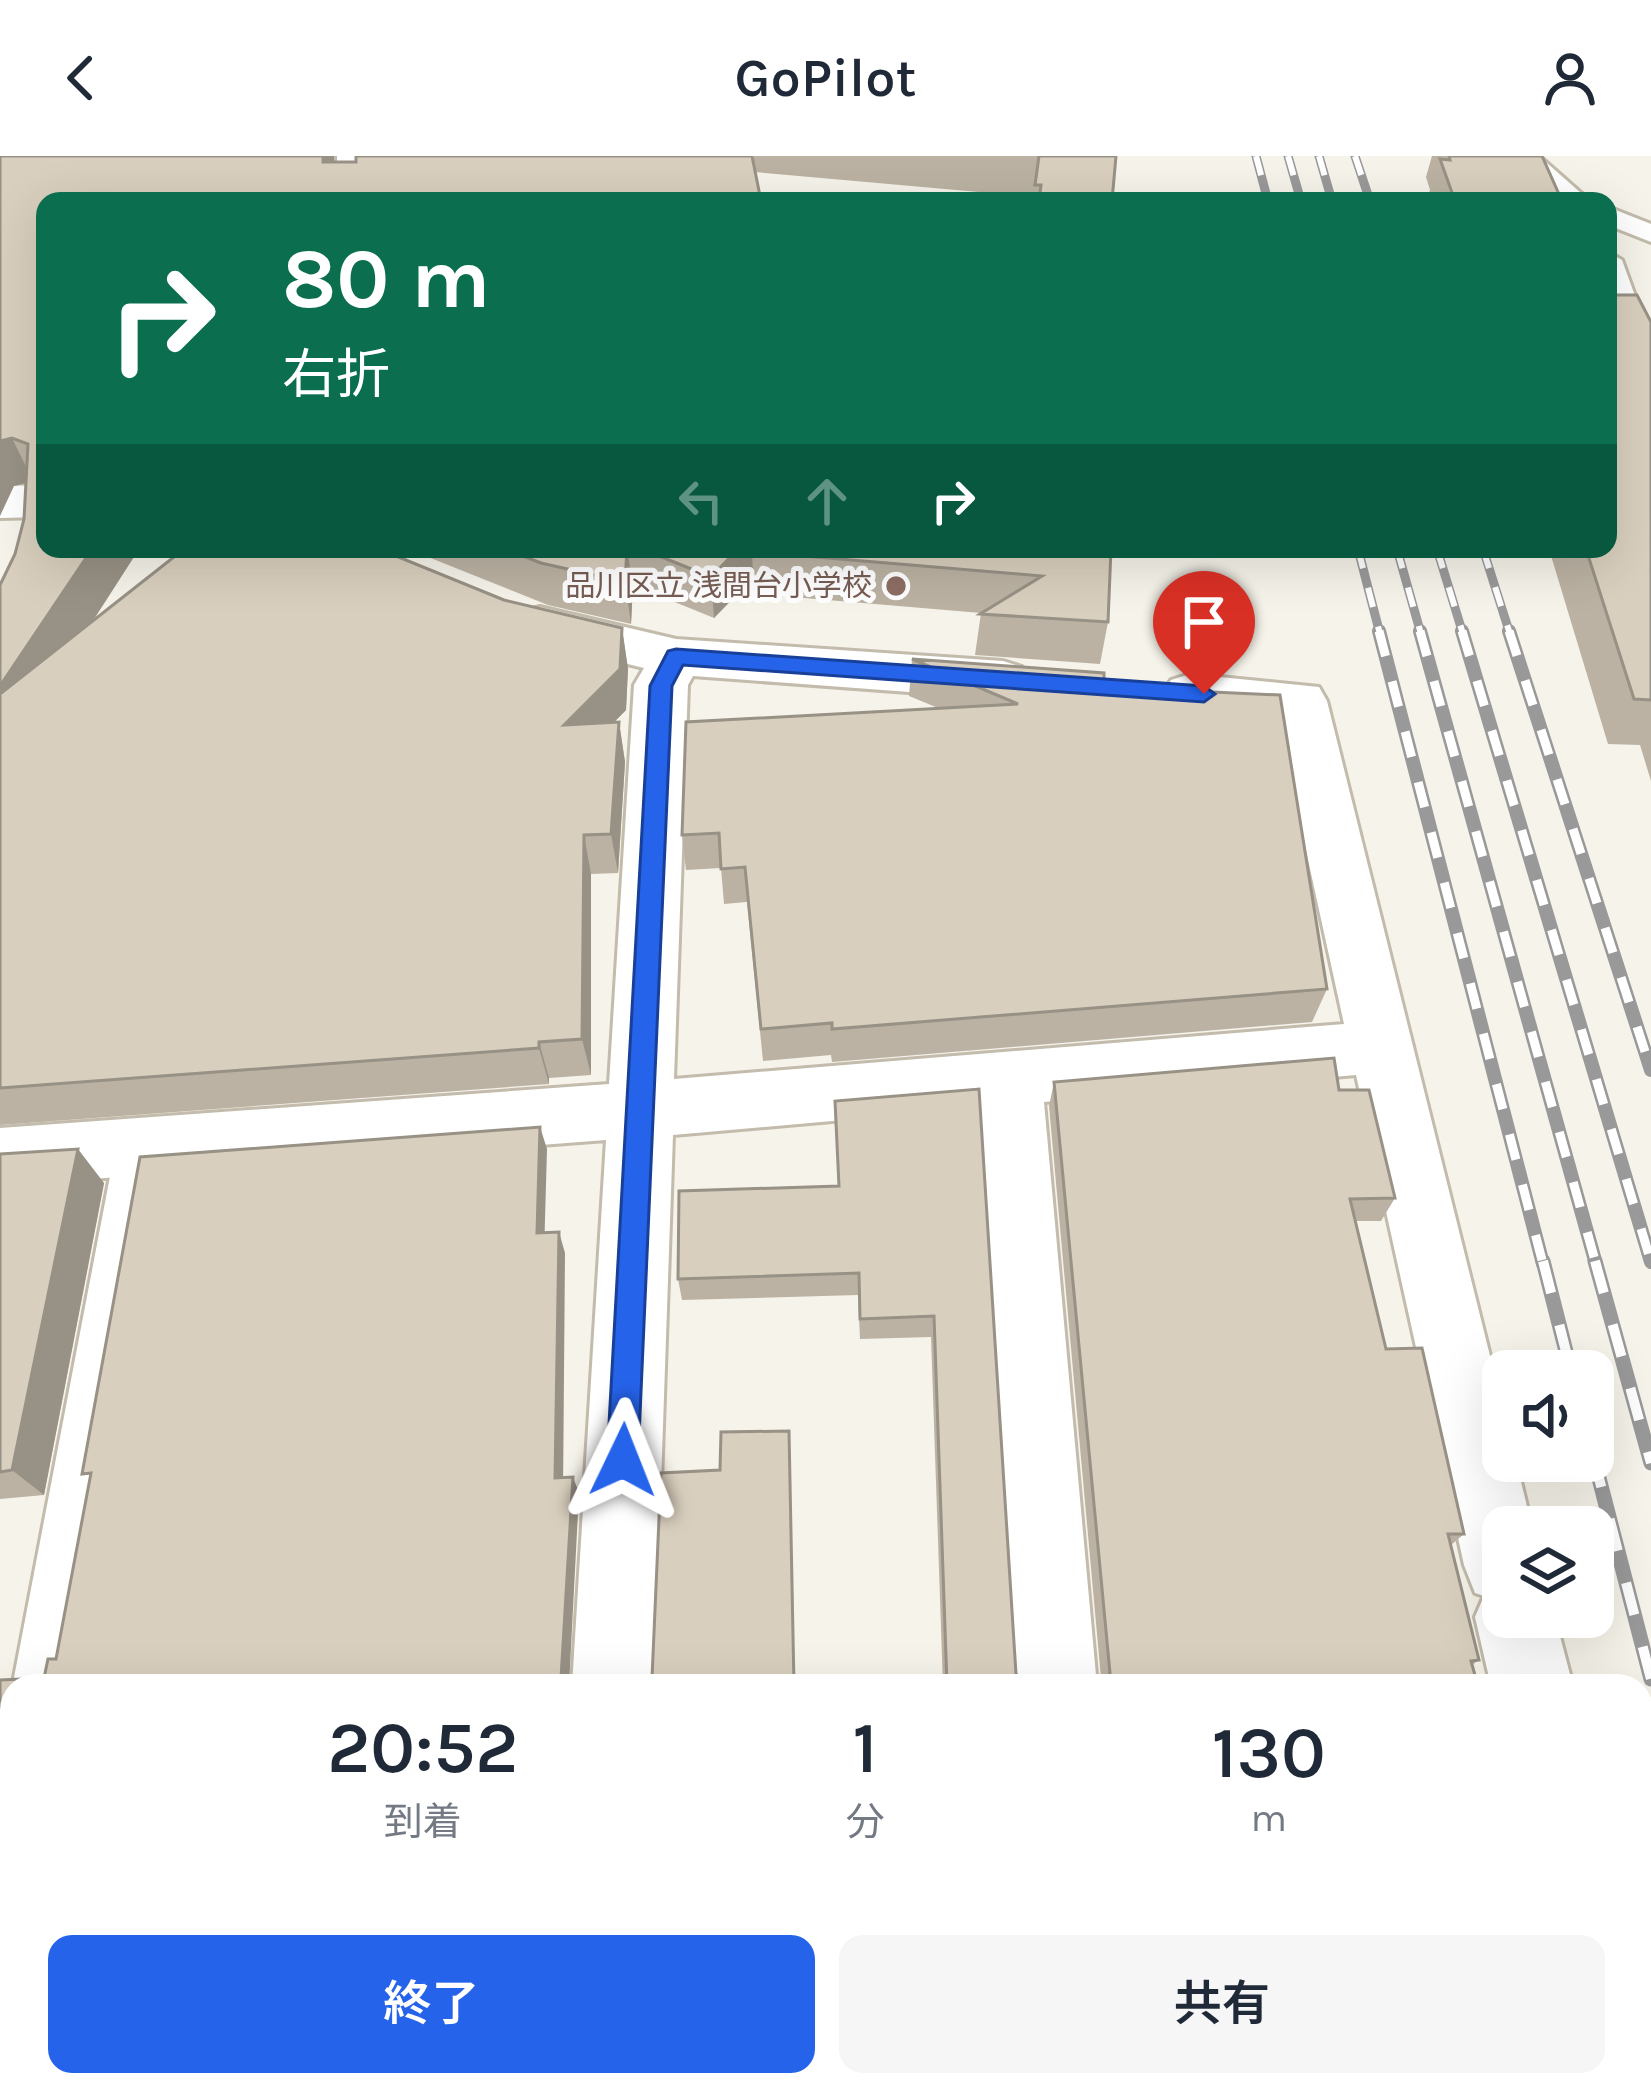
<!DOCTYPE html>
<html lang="ja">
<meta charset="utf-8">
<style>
body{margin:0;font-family:Karla,"Noto Sans JP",sans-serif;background:#f6f6f7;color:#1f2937;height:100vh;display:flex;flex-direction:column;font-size:45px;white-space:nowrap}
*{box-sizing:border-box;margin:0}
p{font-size:39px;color:#747a83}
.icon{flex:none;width:66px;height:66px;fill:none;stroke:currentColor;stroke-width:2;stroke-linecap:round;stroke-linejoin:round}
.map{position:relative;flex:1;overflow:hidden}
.drawer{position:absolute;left:0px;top:1518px;width:1653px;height:423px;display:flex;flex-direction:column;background:#fff;border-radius:36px 36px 0 0;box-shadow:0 12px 48px #0002}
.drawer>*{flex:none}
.guide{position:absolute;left:36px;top:36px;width:1581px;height:366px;border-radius:24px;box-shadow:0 12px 48px #0002;background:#0b6e4f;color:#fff;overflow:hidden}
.tools{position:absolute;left:1482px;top:1194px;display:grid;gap:24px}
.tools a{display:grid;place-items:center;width:132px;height:132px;border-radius:24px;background:#fff;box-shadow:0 12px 48px #0002;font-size:60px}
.pin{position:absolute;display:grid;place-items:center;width:102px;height:102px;color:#fff;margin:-123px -51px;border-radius:50% 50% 50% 0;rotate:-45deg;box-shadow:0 0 12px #0007}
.pin .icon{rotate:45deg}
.me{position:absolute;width:132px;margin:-66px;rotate:2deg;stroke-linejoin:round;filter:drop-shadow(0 0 9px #0008)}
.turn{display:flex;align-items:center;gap:42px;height:252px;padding:0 48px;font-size:54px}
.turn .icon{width:156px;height:156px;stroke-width:2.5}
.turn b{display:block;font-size:84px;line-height:102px}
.lanes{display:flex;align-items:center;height:114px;padding:0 48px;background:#0003;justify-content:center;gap:60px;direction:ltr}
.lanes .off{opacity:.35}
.eta{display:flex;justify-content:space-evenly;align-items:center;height:204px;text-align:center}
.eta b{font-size:72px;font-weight:600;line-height:84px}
.action{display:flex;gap:24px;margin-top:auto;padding:24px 48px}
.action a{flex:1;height:138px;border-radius:24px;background:#2563eb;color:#fff;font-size:48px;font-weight:600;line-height:138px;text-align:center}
.action a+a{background:#f6f6f7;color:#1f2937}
header{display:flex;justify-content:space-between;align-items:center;height:156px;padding:0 48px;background:#fff;font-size:54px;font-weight:600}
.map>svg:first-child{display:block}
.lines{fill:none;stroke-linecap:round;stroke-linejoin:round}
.lane-casing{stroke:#c3bbab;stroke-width:6}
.street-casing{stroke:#c3bbab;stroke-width:6}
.lane{fill:#fff;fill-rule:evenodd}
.street{fill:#fff;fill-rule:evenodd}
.rail-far2-casing{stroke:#999;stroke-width:9}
.rail-far1-casing{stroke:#999;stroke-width:14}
.rail-casing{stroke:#999;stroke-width:15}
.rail-far2{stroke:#fff;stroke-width:6;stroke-dasharray:20;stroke-linecap:butt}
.rail-far1{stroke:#fff;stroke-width:9;stroke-dasharray:26;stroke-linecap:butt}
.rail{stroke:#fff;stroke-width:10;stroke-dasharray:33;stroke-linecap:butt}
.wall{fill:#bbb2a3}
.shaded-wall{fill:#989185}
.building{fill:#d9cfbe;stroke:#989185;stroke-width:3}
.route{fill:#2563eb;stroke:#184099;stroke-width:3}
.education-dot{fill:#8d6e63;stroke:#fff;stroke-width:4.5}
.labels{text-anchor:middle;stroke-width:10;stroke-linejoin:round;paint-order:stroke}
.far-education-label{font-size:30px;fill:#785e54;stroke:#fff;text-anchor:end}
</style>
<header><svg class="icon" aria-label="back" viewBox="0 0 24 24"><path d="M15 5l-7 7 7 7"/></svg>GoPilot<svg class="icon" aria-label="person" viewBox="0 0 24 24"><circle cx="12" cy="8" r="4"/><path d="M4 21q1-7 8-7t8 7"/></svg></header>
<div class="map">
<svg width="1651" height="1940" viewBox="0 0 1651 1940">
<rect width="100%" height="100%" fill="#f6f3ea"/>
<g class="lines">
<g class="lane-casing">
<path id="lane" d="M 337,0 L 363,0 L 363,45 L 337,45 Z
M 1511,0 L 1539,0 L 1590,45 L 1556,45 Z
M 1608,51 L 1651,68 L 1651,86 L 1608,69 Z
M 1608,96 L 1622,104 L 1651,184 L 1651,233 C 1618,225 1608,126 1608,96 Z
M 137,971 L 152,976 L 158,989 L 63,1530 L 12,1532 L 116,989 L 122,976 Z"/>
</g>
<g class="street-casing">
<path id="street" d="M 45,329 L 45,361 L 0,362 L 0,330 Z
M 540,451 L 676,483 L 1003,505 L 1022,511 L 1030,524 L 1022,537 L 1003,543 L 693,520 L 688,529 L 674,923 L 1344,868 L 1277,562 L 1171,550 L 1163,537 L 1171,524 L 1190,518 L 1319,531 L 1327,545 L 1503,1252 L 1503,1305 L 1516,1305 L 1532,1371 L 1503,1371 L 1503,1461 L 1555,1461 L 1573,1530 L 1491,1530 L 1475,1461 L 1484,1440 L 1475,1437 L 1464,1409 L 1356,919 L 1044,946 L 1097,1530 L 1015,1530 L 979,952 L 673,979 L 654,1530 L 572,1530 L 606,984 L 0,1030 L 0,972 L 609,928 L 634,529 L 644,512 L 521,482 L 514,469 L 521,456 Z
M 1641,1889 L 1651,1893 L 1651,1940 L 1582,1940 L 1580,1929 L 1641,1929 Z
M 550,1929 L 642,1929 L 641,1940 L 549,1940 Z
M 1041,1929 L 1133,1929 L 1134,1940 L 1042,1940 Z"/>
</g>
<use href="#lane" class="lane"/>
<use href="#street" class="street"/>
<g class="rail-far2-casing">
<path id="rail-far2" d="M 1256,0 L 1268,45
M 1288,0 L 1301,45
M 1319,0 L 1332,45
M 1355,0 L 1370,45
M 1358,393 L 1380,478
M 1397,393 L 1421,478
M 1437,393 L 1463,478
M 1483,393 L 1510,478"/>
</g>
<g class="rail-far1-casing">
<path id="rail-far1" d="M 1379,475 L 1543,1108
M 1420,475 L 1596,1108
M 1462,475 L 1651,1106
M 1509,475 L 1651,914"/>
</g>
<g class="rail-casing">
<path id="rail" d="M 1543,1105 L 1571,1215
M 1595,1105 L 1651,1307
M 1593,1299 L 1651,1523"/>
</g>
<use href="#rail-far2" class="rail-far2"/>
<use href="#rail-far1" class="rail-far1"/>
<use href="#rail" class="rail"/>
</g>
<path class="wall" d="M 0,0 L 334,0 L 334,6 L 356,6 L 356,0 L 1116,0 L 1112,45 L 1034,45 L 1034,41 L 755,16 L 45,45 L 139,393 L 93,465 L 504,444 L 622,472 L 628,513 L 626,554 L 614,566 L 619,566 L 625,606 L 618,717 L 591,718 L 591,919 L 549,922 L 549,928 L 0,969 L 0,429 L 15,398 L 24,363 L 26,327 L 14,330 Z
M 1432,0 L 1542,0 L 1562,45 L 1427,45 L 1430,34 L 1426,21 Z
M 1651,166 L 1651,625 L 1640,589 L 1608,588 L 1549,393 L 1608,393 Z
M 408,393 L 1111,393 L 1108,466 L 1100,508 L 975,499 L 981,457 L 804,442 L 753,422 L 714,462 L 633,429 L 631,468 L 548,449 Z
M 912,503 L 1104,531 L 1327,833 L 1312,866 L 832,906 L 831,899 L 763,905 L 747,746 L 724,748 L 721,712 L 686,714 L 682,679 L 938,552 L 909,540 Z
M 1054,926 L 1339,934 L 1395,1042 L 1381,1065 L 1355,1065 L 1386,1193 L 1464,1378 L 1451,1389 L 1479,1504 L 1472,1509 L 1478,1530 L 943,1530 L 931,1181 L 860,1183 L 858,1139 L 682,1144 L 678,1123 L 838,1030 L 835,945 L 979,933 L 1016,1518 L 1021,1522 L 1101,1522 L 1049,950 Z
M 0,998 L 104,1027 L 44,1339 L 0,1343 Z
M 1171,1929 L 1589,1929 L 1591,1940 L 1172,1940 Z"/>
<path class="shaded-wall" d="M 323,0 L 334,0 L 334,45 L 323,6 Z
M 12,282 L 33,325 L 14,330 L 0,360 L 0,285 Z
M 92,393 L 139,393 L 13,588 L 0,566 L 0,530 Z
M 627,393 L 633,429 L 631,468 L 625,426 Z
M 738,393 L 752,393 L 753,422 L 714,462 L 711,421 Z
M 622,472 L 628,513 L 626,554 L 572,609 L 564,569 Z
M 619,566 L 625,606 L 618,717 L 611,678 Z
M 584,679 L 591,718 L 591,919 L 582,883 Z
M 539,886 L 549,922 L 549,928 L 539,892 Z
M 540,971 L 547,993 L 544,1098 L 537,1077 Z
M 78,993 L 104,1027 L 44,1339 L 12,1314 Z
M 559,1076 L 565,1097 L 563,1338 L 555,1322 Z
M 573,1321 L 579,1337 L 569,1530 L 561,1522 Z
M 499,1929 L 510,1929 L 509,1940 L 498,1940 Z"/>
<path class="building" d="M 0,0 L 323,0 L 323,6 L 356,6 L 356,0 L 752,0 L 761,45 L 45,45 L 45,393 L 92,393 L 0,530 L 0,429 L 15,398 L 24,363 L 28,288 L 12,282 L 0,285 Z
M 1039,0 L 1116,0 L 1112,45 L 1039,45 L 1041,29 L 1035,29 Z
M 1449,0 L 1542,0 L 1562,45 L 1455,45 L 1440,3 L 1450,4 Z
M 1608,139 L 1637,139 L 1651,166 L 1651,544 L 1634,543 L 1586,393 L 1608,393 Z
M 184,393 L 379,393 L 504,444 L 622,472 L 620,513 L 564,569 L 619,566 L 611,678 L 584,679 L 582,883 L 539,886 L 539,892 L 0,932 L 0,538 Z
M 505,393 L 627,393 L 625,426 L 541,407 Z
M 642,393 L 738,393 L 711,421 Z
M 785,393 L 1111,393 L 1108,466 L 980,458 L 1042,420 L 804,400 Z
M 912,503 L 1104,517 L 1104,531 L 1280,539 L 1327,833 L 832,873 L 832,867 L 761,873 L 745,711 L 721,713 L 719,677 L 682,679 L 686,566 L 1018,548 Z
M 1334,902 L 1339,934 L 1369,934 L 1395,1042 L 1350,1043 L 1386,1193 L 1422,1192 L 1464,1378 L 1448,1378 L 1479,1504 L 1471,1505 L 1478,1530 L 947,1529 L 934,1160 L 860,1163 L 859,1117 L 678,1123 L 679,1035 L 839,1030 L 835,945 L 979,933 L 1016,1518 L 1021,1522 L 1106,1522 L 1110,1517 L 1054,926 Z
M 540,971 L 537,1077 L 559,1076 L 555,1322 L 573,1321 L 561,1522 L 652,1522 L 661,1317 L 720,1314 L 721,1276 L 789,1275 L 794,1530 L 12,1530 L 12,1929 L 499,1929 L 498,1940 L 0,1940 L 0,1524 L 44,1522 L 48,1503 L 56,1503 L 91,1317 L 82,1318 L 140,1001 Z
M 78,993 L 12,1314 L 0,1316 L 0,998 Z
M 843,1929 L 1033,1929 L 1033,1940 L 843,1940 Z
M 1183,1929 L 1589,1929 L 1591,1940 L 1184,1940 Z"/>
<path class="route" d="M 676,493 L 1204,530 L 1215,538 L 1204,546 L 683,509 L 672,530 L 638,1304 L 634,1315 L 623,1319 L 612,1315 L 607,1304 L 650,530 L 668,495 Z"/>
<circle class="education-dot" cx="896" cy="430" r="12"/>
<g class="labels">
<g class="far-education-label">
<text x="872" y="440">品川区立 浅間台小学校</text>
</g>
</g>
</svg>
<div class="tools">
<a><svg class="icon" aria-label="sound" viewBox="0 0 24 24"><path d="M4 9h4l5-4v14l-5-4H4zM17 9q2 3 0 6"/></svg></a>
<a><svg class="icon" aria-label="layers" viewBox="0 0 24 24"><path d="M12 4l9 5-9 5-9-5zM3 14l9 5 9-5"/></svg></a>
</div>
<div class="pin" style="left:1204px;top:538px;background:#d93025"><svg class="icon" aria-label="arrive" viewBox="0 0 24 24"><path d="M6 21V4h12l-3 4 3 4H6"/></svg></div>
<svg class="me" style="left:623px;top:1304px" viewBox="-20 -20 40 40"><path d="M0-17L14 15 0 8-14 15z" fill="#2563eb" stroke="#fff" stroke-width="4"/></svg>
<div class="guide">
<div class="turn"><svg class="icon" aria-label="right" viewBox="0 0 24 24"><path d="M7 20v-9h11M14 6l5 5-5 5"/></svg><div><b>80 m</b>右折</div></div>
<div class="lanes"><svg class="icon off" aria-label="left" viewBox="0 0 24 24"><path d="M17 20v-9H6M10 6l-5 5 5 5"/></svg><svg class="icon off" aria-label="ahead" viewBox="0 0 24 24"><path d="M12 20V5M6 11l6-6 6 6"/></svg><svg class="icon" aria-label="right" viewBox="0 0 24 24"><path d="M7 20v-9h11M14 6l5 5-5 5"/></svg></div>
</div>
<section class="drawer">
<div class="eta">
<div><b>20:52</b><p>到着</p></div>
<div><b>1</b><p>分</p></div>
<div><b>130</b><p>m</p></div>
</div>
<div class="action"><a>終了</a><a>共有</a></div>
</section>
</div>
